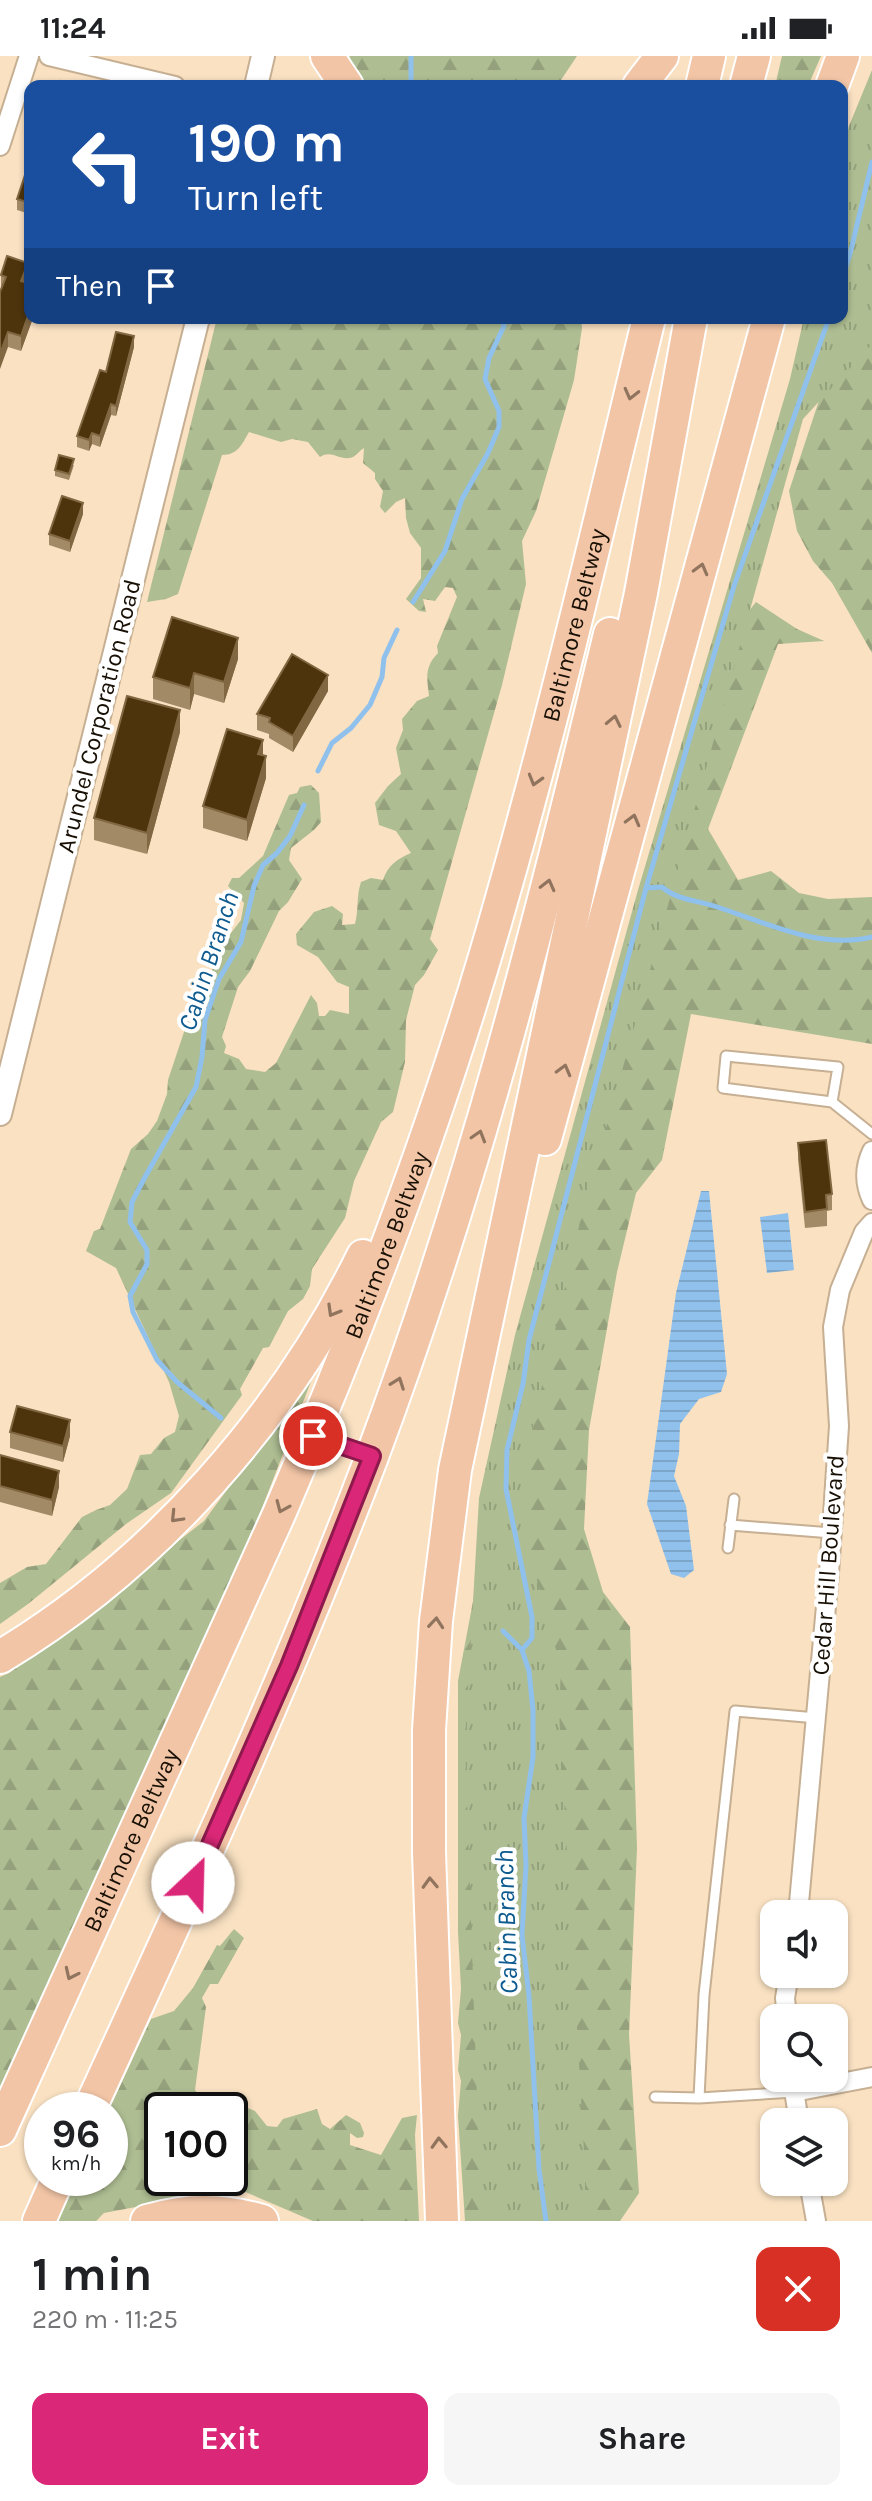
<!DOCTYPE html>
<meta charset="utf-8">
<style>
body{margin:0;font-family:Karla,sans-serif;background:#f6f6f6;color:#202124;height:100vh;display:flex;flex-direction:column;font-size:30px;white-space:nowrap}
*{box-sizing:border-box;margin:0}
p{font-size:26px;color:#757577}
.icon{flex:none;width:44px;height:44px;fill:none;stroke:currentColor;stroke-width:2;stroke-linecap:round;stroke-linejoin:round}
.map{position:relative;height:2165px;overflow:hidden}
.side{display:flex;flex-direction:column;background:#fff;flex:1}
.side>*{flex:none}
.top-card{position:absolute;left:24px;top:24px;width:824px;height:244px;border-radius:16px;box-shadow:0 2px 6px #0004;background:#1a4fa0;color:#fff;overflow:hidden}
.tools{position:absolute;left:760px;top:1844px;display:grid;gap:16px}
.tools a{display:grid;place-items:center;width:88px;height:88px;border-radius:16px;background:#fff;box-shadow:0 2px 6px #0004;font-size:40px}
.speed{position:absolute;left:24px;top:2036px;display:flex;gap:16px;font-size:40px;font-weight:700;text-align:center}
.speed>*{display:grid;place-content:center;width:104px;height:104px;border-radius:50%;background:#fff;box-shadow:0 2px 6px #0004;line-height:1}
.speed small{font-size:20px;font-weight:400}
.speed .limit{border:4px solid #111;border-radius:12px;background:#fff;color:#111}
.pin{position:absolute;display:grid;place-items:center;width:68px;height:68px;color:#fff;margin:-34px;border:4px solid #fff;border-radius:50%;box-shadow:0 2px 8px #0007}
.me{position:absolute;width:88px;margin:-44px;rotate:24deg;stroke-linejoin:round;filter:drop-shadow(0 0 6px #0008)}
.turn{display:flex;align-items:center;gap:28px;height:168px;padding:0 32px;font-size:36px}
.turn .icon{width:104px;height:104px;stroke-width:2.5}
.turn b{display:block;font-size:56px;line-height:68px}
.then{display:flex;align-items:center;height:76px;padding:0 32px;background:#0003;gap:16px;font-size:30px}
.round{display:grid;place-items:center;flex:none;width:84px;height:84px;border-radius:16px;background:#f6f6f6}
.head{display:flex;align-items:center;justify-content:space-between;height:136px;padding:0 32px}
h1{font-size:48px;font-weight:700;line-height:60px}
.cta{display:flex;gap:16px;margin-top:auto;padding:16px 32px}
.cta a{flex:1;height:92px;border-radius:16px;background:#db2777;color:#fff;font-size:32px;font-weight:700;line-height:92px;text-align:center}
.cta a+a{background:#f6f6f6;color:#202124}
.status{display:flex;justify-content:space-between;align-items:center;height:56px;padding:0 40px;background:#fff;direction:ltr}
.status svg{height:22px;fill:currentColor}
.map>svg:first-child{display:block}
.forest{fill:url(#forest-firs)}
.park{fill:url(#park-tufts)}
.water{fill:url(#water-rules)}
.lines{fill:none;stroke-linecap:round;stroke-linejoin:round}
.stream{stroke:#90c1ec;stroke-width:5}
.service-casing{stroke:#c6af92;stroke-width:13}
.minor-casing{stroke:#c6af92;stroke-width:22}
.tertiary-casing{stroke:#c6af92;stroke-width:26}
.motorway-casing{stroke:#fff;stroke-width:36}
.service{stroke:#fff;stroke-width:9}
.minor{stroke:#fff;stroke-width:18}
.tertiary{stroke:#fff;stroke-width:22}
.motorway{stroke:#f2c5a6;stroke-width:32}
.wall{fill:#a38a67}
.shaded-wall{fill:#816843}
.building{fill:#4d340c;stroke:#816843;stroke-width:2}
.oneway{stroke:#90745e}
.route-casing{stroke:#8e194d;stroke-width:20}
.route{stroke:#db2777;stroke-width:14}
.labels{text-anchor:middle;stroke-width:8;stroke-linejoin:round;paint-order:stroke}
.street-label{font-size:24px;fill:#181005;stroke:#fff}
.water-label{font-size:26px;font-style:italic;fill:#0e5b90;stroke:#fff}
</style>
<div class="status"><b>11:24</b><svg viewBox="0 0 49 12"><path d="M0 12V9h3v3zM5 12V6h3v6zM10 12V3h3v9zM15 12V0h3v12zM26 1h20v11H26zM47 4h2v5h-2z"/></svg></div>
<div class="map">
<svg width="872" height="2165" viewBox="0 0 872 2165">
<defs>
<pattern id="forest-firs" width="22" height="20" patternUnits="userSpaceOnUse" patternTransform="scale(2)"><rect width="22" height="20" fill="#aebd92"/><path d="M5 1l3.5 6h-7zM16 11l3.5 6h-7z" fill="#95a17c"/></pattern>
<pattern id="park-tufts" width="24" height="20" patternUnits="userSpaceOnUse" patternTransform="scale(2)"><rect width="24" height="20" fill="#aebd92"/><path d="M3 7l-1-3M5 7V3M7 7l1-3M15 17l-1-3M17 17v-4M19 17l1-3" fill="none" stroke="#95a17c"/></pattern>
<pattern id="water-rules" width="6" height="5" patternUnits="userSpaceOnUse" patternTransform="scale(2)"><rect width="6" height="5" fill="#90c1ec"/><path d="M0 2.5h6" fill="none" stroke="#7ba5c9"/></pattern>
</defs>
<rect width="100%" height="100%" fill="#f9e1c2"/>
<path class="forest" d="M 350,0 L 577,0 L 561,24 L 559,30 L 365,30 L 347,6 Z
M 782,0 L 821,0 L 808,30 L 775,30 Z
M 872,185 L 872,597 L 832,527 L 813,505 L 797,475 L 789,435 Z
M 217,262 L 581,262 L 582,272 L 574,324 L 536,455 L 522,485 L 526,528 L 502,629 L 430,883 L 438,894 L 424,919 L 415,929 L 406,964 L 405,1006 L 393,1056 L 381,1066 L 354,1125 L 345,1162 L 312,1213 L 310,1230 L 303,1243 L 288,1255 L 269,1291 L 263,1292 L 240,1333 L 242,1339 L 171,1437 L 126,1468 L 28,1548 L 0,1568 L 0,1527 L 27,1511 L 46,1508 L 82,1461 L 96,1454 L 110,1449 L 127,1433 L 140,1399 L 151,1398 L 164,1382 L 175,1376 L 179,1360 L 169,1326 L 116,1212 L 86,1195 L 94,1175 L 100,1173 L 131,1093 L 148,1078 L 157,1065 L 167,1038 L 168,1024 L 195,943 L 203,941 L 220,891 L 241,864 L 244,847 L 228,830 L 232,822 L 239,822 L 263,800 L 289,739 L 297,737 L 300,731 L 311,729 L 319,737 L 321,766 L 314,774 L 291,792 L 289,804 L 302,823 L 288,846 L 279,855 L 250,915 L 238,931 L 222,981 L 226,990 L 224,997 L 239,1003 L 246,1013 L 265,1016 L 276,1007 L 311,939 L 317,947 L 319,960 L 325,960 L 330,954 L 349,958 L 349,931 L 337,926 L 318,901 L 297,889 L 296,878 L 314,856 L 332,850 L 343,858 L 342,869 L 355,868 C 359,853 356,841 361,826 L 371,822 L 383,824 C 388,809 397,803 411,797 L 396,775 L 379,769 L 375,747 L 388,730 L 401,718 L 396,692 L 403,674 L 402,663 L 417,645 L 429,640 C 427,623 424,611 438,597 L 437,590 L 457,541 L 453,532 L 445,531 L 435,545 L 423,543 L 426,556 L 419,555 L 406,543 L 421,522 L 421,492 L 410,477 L 406,462 L 405,442 L 396,446 L 385,457 L 380,451 L 383,435 L 375,423 L 375,417 L 363,407 L 364,392 C 360,394 357,399 353,401 C 340,406 332,393 320,401 L 308,386 L 292,383 L 281,386 L 249,376 C 242,388 238,399 222,399 L 178,538 L 166,543 L 147,546 Z
M 756,546 L 797,573 L 824,585 L 778,588 L 708,773 L 738,824 L 771,815 L 799,837 L 828,843 L 872,841 L 872,988 L 691,958 L 662,1104 L 636,1137 L 617,1216 L 589,1374 L 584,1473 L 603,1536 L 630,1571 L 637,1792 L 629,1978 L 639,2137 L 620,2165 L 465,2165 L 458,2060 L 461,2025 L 458,2014 L 461,1979 L 458,1967 L 461,1933 L 458,1876 L 458,1625 L 533,1227 L 744,561 Z
M 310,1322 L 312,1323 L 257,1465 L 0,2034 L 0,1621 L 9,1617 L 204,1465 Z
M 234,1873 L 244,1882 L 218,1928 L 210,1928 L 202,1942 L 206,1951 L 195,2034 L 210,2053 L 215,2054 L 162,2054 L 162,2122 L 230,2122 L 230,2058 L 238,2048 L 255,2055 L 267,2070 L 277,2071 L 283,2063 L 317,2053 L 322,2068 L 330,2073 L 346,2059 L 360,2067 L 364,2077 L 363,2081 L 357,2082 L 350,2077 L 350,2089 L 381,2099 L 402,2062 L 417,2059 L 415,2079 L 419,2165 L 313,2165 L 236,2132 L 104,2157 L 96,2165 L 58,2165 L 78,2122 L 110,2122 L 109,2054 L 151,1963 L 174,1955 L 193,1932 L 217,1889 L 220,1890 Z"/>
<path class="park" d="M 872,14 L 872,288 L 803,363 L 580,1166 L 530,1383 L 525,1480 L 561,1612 L 559,1656 L 588,2165 L 481,2165 L 465,1684 L 479,1442 L 515,1279 L 638,834 L 790,323 L 804,262 L 842,262 L 842,98 L 849,70 Z"/>
<path class="water" d="M 701,1135 L 709,1135 L 727,1318 L 721,1336 L 699,1343 L 680,1368 L 679,1398 L 674,1420 L 686,1450 L 694,1514 L 684,1522 L 671,1518 L 647,1448 L 676,1237 Z
M 788,1157 L 794,1214 L 767,1217 L 760,1161 Z"/>
<g class="lines">
<path class="stream" d="M 411,30 L 411,0
M 842,223 L 850,198 L 872,106
M 413,546 L 445,495 L 462,443 L 488,397 L 499,371 L 499,355 L 485,323 L 489,302 L 504,270 L 501,262
M 318,715 L 332,687 L 351,672 L 370,649 L 382,621 L 384,602 L 397,574
M 646,832 L 662,831 C 677,844 696,844 714,850 C 765,866 818,894 872,881
M 221,1362 L 177,1326 L 157,1304 L 133,1256 L 130,1240 L 147,1208 L 147,1194 L 130,1166 L 132,1146 L 145,1121 L 196,1031 L 202,1001 L 205,964 L 219,923 L 241,886 L 254,830 L 263,809 L 277,797 L 290,780 L 304,749
M 503,1575 L 522,1594 L 529,1615 L 533,1654 L 533,1701 L 524,1762 L 526,1809 L 522,1879 L 529,1940 L 539,2113 L 546,2165
M 522,1594 L 532,1582 L 532,1561 L 506,1433 L 507,1394 L 523,1328 L 529,1284 L 646,832 L 734,530 L 829,262"/>
<g class="service-casing">
<path id="service" d="M 832,1046 L 838,1011 L 726,1000 L 723,1032 L 832,1046 L 872,1078
M 318,1382 L 369,1399
M 730,1469 L 832,1477
M 728,1492 L 734,1443
M 655,2041 L 699,2042 L 794,2036
M 699,2042 L 704,1939 L 735,1655 L 817,1662"/>
</g>
<g class="minor-casing">
<path id="minor" d="M 49,0 L 175,30
M 0,90 L 29,0
M 872,1095 C 864,1112 864,1127 872,1144
M 798,1858 L 829,1517 L 839,1370 L 833,1271 L 840,1234 L 864,1176 L 872,1167
M 787,1962 L 785,1942 L 789,1918
M 792,2022 L 799,2066
M 794,2036 L 872,2021
M 809,2126 L 816,2165"/>
</g>
<g class="tertiary-casing">
<path id="tertiary" d="M 256,30 L 263,0
M 0,1058 L 198,262"/>
</g>
<g class="motorway-casing">
<g id="motorway">
<path d="M 327,0 L 347,30"/>
<path d="M 639,30 L 662,0"/>
<path d="M 702,30 L 709,0"/>
<path d="M 746,30 L 754,0"/>
<path d="M 832,30 L 843,0"/>
<path d="M 545,1083 L 769,262"/>
<path d="M 0,1601 C 155,1508 284,1361 363,1200"/>
<path d="M 89,2054 C 188,1839 287,1624 371,1403 C 472,1134 543,857 610,578"/>
<path id="s1" d="M 0,2074 L 279,1458 C 365,1258 443,1052 502,842 C 557,650 602,456 649,262"/>
<path d="M 39,2165 L 58,2122"/>
<path d="M 147,2165 C 189,2153 220,2153 262,2165"/>
<path d="M 442,2165 L 429,1796 L 429,1674 L 436,1565 L 455,1414 L 641,537 L 691,262"/>
</g>
</g>
<use href="#service" class="service"/>
<use href="#minor" class="minor"/>
<use href="#tertiary" class="tertiary"/>
<use href="#motorway" class="motorway"/>
</g>
<path class="wall" d="M 30,104 L 30,158 L 17,154 L 17,143 Z
M 1,219 L 28,222 L 26,226 L 30,262 L 33,262 L 21,295 L 8,291 L 1,234 Z
M 134,291 L 116,360 L 111,359 L 100,391 L 92,388 L 89,395 L 77,391 L 77,380 L 106,316 Z
M 74,409 L 69,424 L 55,420 L 55,414 Z
M 83,458 L 70,496 L 49,489 L 49,478 Z
M 238,603 L 224,647 L 194,638 L 190,654 L 153,643 L 153,621 Z
M 328,635 L 293,696 L 269,682 L 269,678 L 257,674 L 257,658 Z
M 180,676 L 147,798 L 94,784 L 94,762 Z
M 266,722 L 247,785 L 203,772 L 203,750 Z
M 798,1087 L 832,1138 L 832,1154 L 827,1155 L 827,1170 L 805,1172 L 798,1103 Z
M 10,1376 L 70,1380 L 63,1406 L 10,1392 Z
M 0,1399 L 59,1431 L 52,1460 L 0,1446 Z"/>
<path class="shaded-wall" d="M 28,207 L 28,222 L 21,240 L 21,225 Z
M 30,254 L 30,262 L 33,262 L 21,295 L 21,280 Z
M 8,276 L 8,291 L 0,313 L 0,298 Z
M 134,280 L 134,291 L 116,360 L 116,350 Z
M 111,348 L 111,359 L 100,391 L 100,380 Z
M 92,377 L 92,388 L 89,395 L 89,384 Z
M 83,447 L 83,458 L 70,496 L 70,485 Z
M 238,582 L 238,603 L 224,647 L 224,626 Z
M 194,617 L 194,638 L 190,654 L 190,632 Z
M 328,619 L 328,635 L 293,696 L 293,680 Z
M 180,654 L 180,676 L 147,798 L 147,777 Z
M 263,684 L 263,706 L 258,698 Z
M 266,700 L 266,722 L 247,785 L 247,764 Z
M 70,1364 L 70,1380 L 63,1406 L 63,1390 Z
M 59,1415 L 59,1431 L 52,1460 L 52,1444 Z"/>
<path class="building" d="M 61,25 L 76,30 L 60,30 Z
M 30,104 L 30,147 L 17,143 Z
M 7,200 L 28,207 L 21,225 L 30,228 L 30,254 L 21,280 L 8,276 L 0,298 L 0,236 L 6,221 L 1,219 Z
M 116,276 L 134,280 L 116,350 L 111,348 L 100,380 L 92,377 L 89,384 L 77,380 L 100,314 L 106,316 Z
M 59,399 L 74,403 L 69,418 L 55,414 Z
M 62,440 L 83,447 L 70,485 L 49,478 Z
M 172,561 L 238,582 L 224,626 L 194,617 L 190,632 L 153,621 Z
M 292,598 L 328,619 L 293,680 L 269,666 L 270,662 L 257,658 Z
M 127,640 L 180,654 L 147,777 L 94,762 Z
M 227,673 L 263,684 L 258,698 L 266,700 L 247,764 L 203,750 Z
M 826,1084 L 832,1138 L 826,1139 L 827,1153 L 805,1156 L 798,1087 Z
M 17,1350 L 70,1364 L 63,1390 L 10,1376 Z
M 0,1399 L 59,1415 L 52,1444 L 0,1430 Z"/>
<defs><path id="oneway-chevron" d="M-2-3.5L2.5 0L-2 3.5" fill="none" stroke-width="1.6" stroke-linecap="round" stroke-linejoin="round" transform="scale(2)"/></defs>
<g class="oneway">
<use href="#oneway-chevron" transform="translate(631 338) rotate(104)"/>
<use href="#oneway-chevron" transform="translate(701 513) rotate(-75)"/>
<use href="#oneway-chevron" transform="translate(614 665) rotate(-78)"/>
<use href="#oneway-chevron" transform="translate(535 724) rotate(106)"/>
<use href="#oneway-chevron" transform="translate(633 764) rotate(-75)"/>
<use href="#oneway-chevron" transform="translate(548 829) rotate(-76)"/>
<use href="#oneway-chevron" transform="translate(564 1014) rotate(-75)"/>
<use href="#oneway-chevron" transform="translate(479 1080) rotate(-73)"/>
<use href="#oneway-chevron" transform="translate(333 1255) rotate(120)"/>
<use href="#oneway-chevron" transform="translate(398 1327) rotate(-70)"/>
<use href="#oneway-chevron" transform="translate(282 1451) rotate(113)"/>
<use href="#oneway-chevron" transform="translate(176 1461) rotate(134)"/>
<use href="#oneway-chevron" transform="translate(436 1567) rotate(-85)"/>
<use href="#oneway-chevron" transform="translate(430 1827) rotate(-92)"/>
<use href="#oneway-chevron" transform="translate(71 1918) rotate(115)"/>
<use href="#oneway-chevron" transform="translate(439 2087) rotate(-92)"/>
</g>
<g class="lines">
<g class="route-casing">
<path id="route" d="M 193,1827 L 289,1610 L 372,1400 L 313,1380"/>
</g>
<use href="#route" class="route"/>
</g>
<g class="labels">
<g class="street-label">
<text dy="8" stroke="none"><textPath href="#s1" startOffset="1614">Baltimore Beltway</textPath></text>
<text transform="translate(99 660) rotate(-76)" y="8">Arundel Corporation Road</text>
<text dy="8" stroke="none"><textPath href="#s1" startOffset="966">Baltimore Beltway</textPath></text>
<text transform="translate(828 1509) rotate(-86)" y="8">Cedar Hill Boulevard</text>
<text dy="8" stroke="none"><textPath href="#s1" startOffset="318">Baltimore Beltway</textPath></text>
</g>
<g class="water-label">
<text transform="translate(208 905) rotate(-72)" y="9">Cabin Branch</text>
<text transform="translate(506 1866) rotate(-92)" y="9">Cabin Branch</text>
</g>
</g>
</svg>
<div class="tools">
<a><svg class="icon" aria-label="sound" viewBox="0 0 24 24"><path d="M4 9h4l5-4v14l-5-4H4zM17 9q2 3 0 6"/></svg></a>
<a><svg class="icon" aria-label="search" viewBox="0 0 24 24"><circle cx="10" cy="10" r="6"/><path d="M15 15l6 6"/></svg></a>
<a><svg class="icon" aria-label="layers" viewBox="0 0 24 24"><path d="M12 4l9 5-9 5-9-5zM3 14l9 5 9-5"/></svg></a>
</div>
<div class="speed"><div>96<small>km/h</small></div><div class="limit">100</div></div>
<div class="pin" style="left:313px;top:1380px;background:#d93025"><svg class="icon" aria-label="arrive" viewBox="0 0 24 24"><path d="M6 21V4h12l-3 4 3 4H6"/></svg></div>
<svg class="me" style="left:193px;top:1827px" viewBox="-20 -20 40 40"><circle r="19" fill="#fff"/><path d="M0-13L10 11 0 6-10 11z" fill="#db2777"/></svg>
<div class="top-card">
<div class="turn"><svg class="icon" aria-label="left" viewBox="0 0 24 24"><path d="M17 20v-9H6M10 6l-5 5 5 5"/></svg><div><b>190 m</b>Turn left</div></div>
<div class="then">Then<svg class="icon" aria-label="arrive" viewBox="0 0 24 24"><path d="M6 21V4h12l-3 4 3 4H6"/></svg></div>
</div>
</div>
<section class="side">
<div class="head"><div><h1>1 min</h1><p>220 m · 11:25</p></div><a class="round" style="background:#d93025;color:#fff"><svg class="icon" aria-label="close" viewBox="0 0 24 24"><path d="M6 6l12 12M18 6L6 18"/></svg></a></div>
<div class="cta"><a>Exit</a><a>Share</a></div>
</section>
